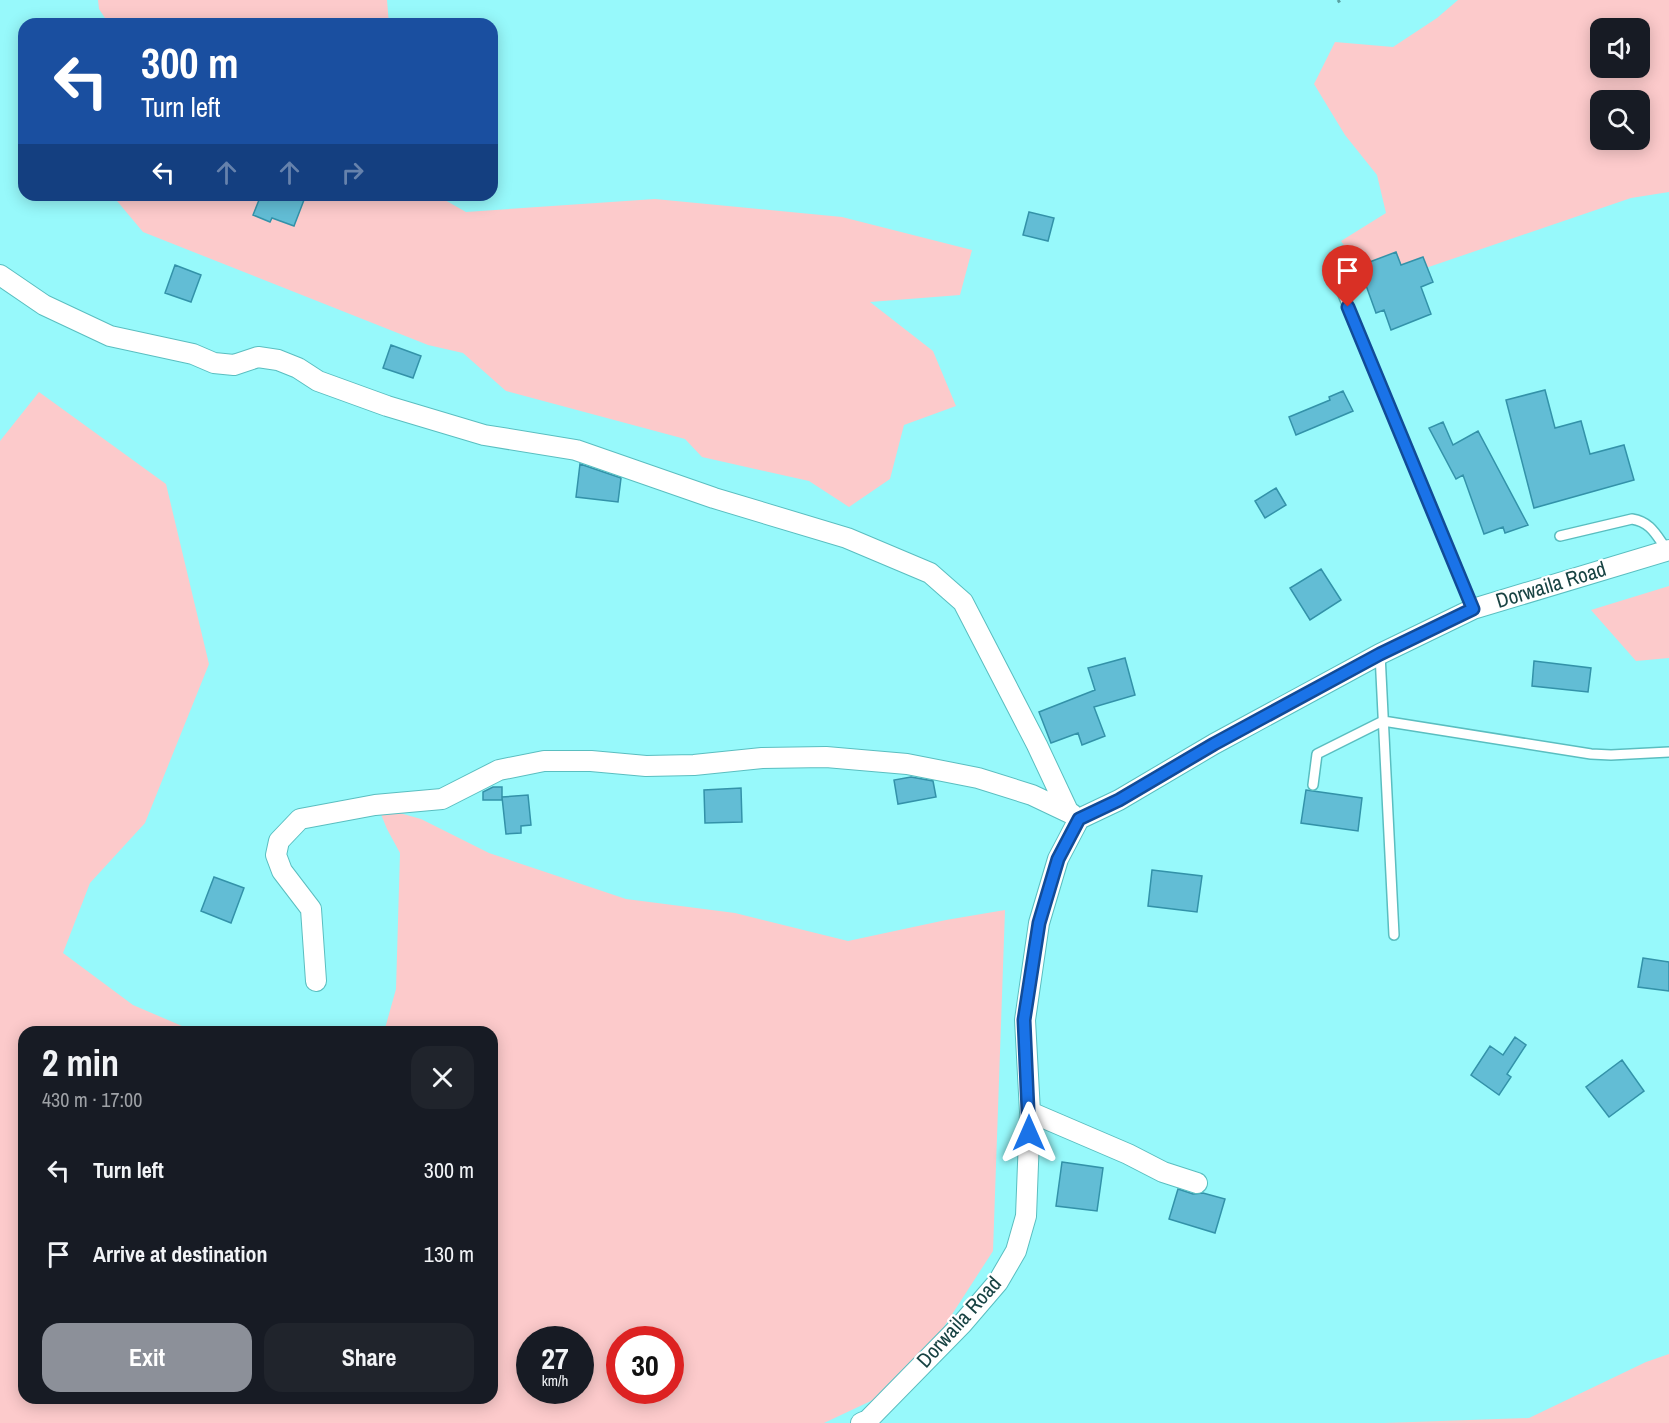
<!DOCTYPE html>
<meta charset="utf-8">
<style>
body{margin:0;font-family:"Archivo Narrow",sans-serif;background:#20242c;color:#f1f3f6;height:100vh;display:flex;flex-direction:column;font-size:22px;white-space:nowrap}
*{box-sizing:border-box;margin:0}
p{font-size:20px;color:#9ea1a6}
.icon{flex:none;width:33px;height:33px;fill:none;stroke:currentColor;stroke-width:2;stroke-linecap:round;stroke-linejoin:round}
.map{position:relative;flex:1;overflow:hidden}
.drawer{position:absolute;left:18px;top:1026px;width:480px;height:378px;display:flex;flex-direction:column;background:#171b24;border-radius:18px;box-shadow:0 3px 15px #0003}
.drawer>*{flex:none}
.hud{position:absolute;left:18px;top:18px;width:480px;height:183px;border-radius:18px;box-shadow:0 3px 15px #0003;background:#1a4fa0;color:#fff;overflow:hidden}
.controls{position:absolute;left:1590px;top:18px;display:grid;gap:12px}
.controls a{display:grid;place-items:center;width:60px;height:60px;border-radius:12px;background:#171b24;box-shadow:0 3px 15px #0003;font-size:30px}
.speed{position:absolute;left:516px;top:1326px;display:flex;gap:12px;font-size:30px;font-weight:700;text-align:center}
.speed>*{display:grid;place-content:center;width:78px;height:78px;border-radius:50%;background:#171b24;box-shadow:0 3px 15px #0003;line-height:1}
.speed small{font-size:15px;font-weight:400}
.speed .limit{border:9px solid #d22;background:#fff;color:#111}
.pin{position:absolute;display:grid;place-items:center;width:51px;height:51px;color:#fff;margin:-62px -26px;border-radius:50% 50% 50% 0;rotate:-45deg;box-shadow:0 0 6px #0007}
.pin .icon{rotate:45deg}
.me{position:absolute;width:66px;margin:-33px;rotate:0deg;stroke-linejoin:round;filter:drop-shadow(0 0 4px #0008)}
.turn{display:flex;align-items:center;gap:21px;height:126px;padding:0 24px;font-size:27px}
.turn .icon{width:78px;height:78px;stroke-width:2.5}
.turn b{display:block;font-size:42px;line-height:51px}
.lanes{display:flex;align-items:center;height:57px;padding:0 24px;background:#0003;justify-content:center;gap:30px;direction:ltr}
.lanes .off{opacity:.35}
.round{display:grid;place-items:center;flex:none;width:63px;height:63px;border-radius:18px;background:#20242c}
.overview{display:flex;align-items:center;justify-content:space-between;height:102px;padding:0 24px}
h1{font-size:36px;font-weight:800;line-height:45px}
.button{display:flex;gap:12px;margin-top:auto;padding:12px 24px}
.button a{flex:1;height:69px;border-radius:18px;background:#8c9099;color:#fff;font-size:24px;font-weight:800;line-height:69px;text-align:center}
.button a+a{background:#20242c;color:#f1f3f6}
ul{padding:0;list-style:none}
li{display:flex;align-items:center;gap:18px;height:84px;padding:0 24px}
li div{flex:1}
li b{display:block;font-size:22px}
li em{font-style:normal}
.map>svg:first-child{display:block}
.green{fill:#fccacb;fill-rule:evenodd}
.building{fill:#62bdd5;stroke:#3392a9;stroke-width:1.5}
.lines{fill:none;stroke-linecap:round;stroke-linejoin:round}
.lane-casing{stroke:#5abec0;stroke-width:12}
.street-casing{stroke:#5abec0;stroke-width:22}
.path{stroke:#5aa1a2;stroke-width:3;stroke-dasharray:3 3;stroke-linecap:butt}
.lane{stroke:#fff;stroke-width:9}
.street{stroke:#fff;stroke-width:20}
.route-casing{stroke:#114b97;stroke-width:15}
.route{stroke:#1a73e8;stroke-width:10}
.labels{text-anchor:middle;stroke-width:4.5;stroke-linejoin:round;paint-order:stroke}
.street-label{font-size:21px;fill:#184343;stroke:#fff}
</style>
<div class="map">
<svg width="1669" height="1423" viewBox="0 0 1669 1423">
<rect width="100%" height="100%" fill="#97f9fb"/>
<path class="green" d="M 98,0 L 387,0 L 389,24 L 109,24 L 99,9 Z
M 1458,0 L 1669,0 L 1669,192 L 1631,198 L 1373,286 L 1341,241 L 1386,213 L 1377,175 L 1345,135 L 1314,84 L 1335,42 L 1393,47 L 1437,18 ZM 1600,28 L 1640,28 L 1640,68 L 1600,68 ZM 1600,100 L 1640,100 L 1640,140 L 1600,140 Z
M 112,195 L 436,195 L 466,212 L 655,199 L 842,217 L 972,250 L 960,295 L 870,302 L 933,351 L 956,406 L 904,425 L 890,479 L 849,507 L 809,481 L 702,457 L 685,439 L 506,391 L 463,353 L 428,345 L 143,232 Z
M 39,392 L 166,484 L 209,664 L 145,823 L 90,883 L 63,953 L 133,1005 L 196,1032 L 24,1032 L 24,1398 L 492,1398 L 492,1032 L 384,1032 L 396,989 L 400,853 L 387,829 L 378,807 L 421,819 L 489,853 L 626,899 L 735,913 L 848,941 L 946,920 L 1005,910 L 993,1251 L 907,1384 L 824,1423 L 0,1423 L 0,441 ZM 530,1340 L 580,1340 L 580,1390 L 530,1390 ZM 620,1340 L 670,1340 L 670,1390 L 620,1390 Z
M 1669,586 L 1669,658 L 1636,661 L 1591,610 Z
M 1669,1354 L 1669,1423 L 1384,1423 L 1529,1418 L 1646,1362 Z"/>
<path class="building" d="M 261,195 L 293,195 L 304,200 L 294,226 L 272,218 L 270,222 L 253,215 Z
M 1029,212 L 1054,218 L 1048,241 L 1023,235 Z
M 1396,252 L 1401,265 L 1423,257 L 1433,282 L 1421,287 L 1431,314 L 1391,330 L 1384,310 L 1376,313 L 1359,266 Z
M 175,265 L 201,275 L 191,302 L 165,293 Z
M 391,345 L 421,356 L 413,378 L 383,368 Z
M 1545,390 L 1555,428 L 1581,421 L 1590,454 L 1624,445 L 1634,480 L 1534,508 L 1506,400 Z
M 1343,391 L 1353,411 L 1296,435 L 1289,417 L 1330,400 L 1329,397 Z
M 1443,422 L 1453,445 L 1478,431 L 1528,525 L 1505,533 L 1503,527 L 1484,534 L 1463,475 L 1456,479 L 1429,428 Z
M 580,464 L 621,478 L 618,502 L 576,497 Z
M 1276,488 L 1286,505 L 1265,518 L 1255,501 Z
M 1321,569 L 1341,600 L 1310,620 L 1290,588 Z
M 1125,658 L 1135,695 L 1094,707 L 1105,736 L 1082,745 L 1078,733 L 1051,743 L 1039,712 L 1095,690 L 1088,668 Z
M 1534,661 L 1591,668 L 1588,692 L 1532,686 Z
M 911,777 L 933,781 L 936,797 L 898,804 L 894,780 Z
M 493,787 L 502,787 L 502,800 L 483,800 L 483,792 Z
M 741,788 L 742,822 L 705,823 L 704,790 Z
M 1306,790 L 1362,798 L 1358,831 L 1301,823 Z
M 528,795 L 531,825 L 521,826 L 521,833 L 506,834 L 502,797 Z
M 1152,870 L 1202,876 L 1197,912 L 1148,906 Z
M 214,877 L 244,888 L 231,923 L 201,911 Z
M 1643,958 L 1669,962 L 1669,991 L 1638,987 Z
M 1515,1037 L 1526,1045 L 1507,1074 L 1511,1077 L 1499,1095 L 1471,1075 L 1490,1046 L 1503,1055 Z
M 1622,1060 L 1644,1091 L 1609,1117 L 1586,1087 Z
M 1062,1162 L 1103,1168 L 1097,1211 L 1056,1206 Z
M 1178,1189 L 1193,1194 L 1203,1193 L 1225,1199 L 1215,1233 L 1169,1219 Z"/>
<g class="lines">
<g class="lane-casing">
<path id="lane" d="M 1330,263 L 1473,609
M 1560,536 L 1632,519 C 1651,522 1656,535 1667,550
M 1380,654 L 1394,935
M 1313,785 L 1317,754 L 1383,721 L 1591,754 L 1611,755 L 1669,752"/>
</g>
<g class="street-casing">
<path id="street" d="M 0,275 L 44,305 L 110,336 L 193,354 L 214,363 L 234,365 L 258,357 L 278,360 L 298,368 L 318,381 L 387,406 L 484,435 L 576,450 L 714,498 L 847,538 L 930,573 L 963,602 L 1037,745 L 1068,811
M 316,981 L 311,909 L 282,871 L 276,855 L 279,841 L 300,819 L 375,805 L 442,799 L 499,770 L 544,761 L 591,761 L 646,766 L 694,765 L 762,758 L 826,757 L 907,764 L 978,778 L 1032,795 L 1072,814
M 1030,1112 L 1128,1154 L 1163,1172 L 1197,1183
M 861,1423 L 868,1420 L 962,1324 L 998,1282 L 1016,1251 L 1026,1216 L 1030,1112 L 1025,1020 L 1039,923 L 1058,859 L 1079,819 L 1119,800 L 1214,744 L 1380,654 L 1473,609 L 1669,550"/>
</g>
<path class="path" d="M 1338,0 L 1340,3"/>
<use href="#lane" class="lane"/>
<use href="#street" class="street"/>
</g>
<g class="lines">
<g class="route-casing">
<path id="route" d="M 1029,1133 L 1024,1020 L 1039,923 L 1058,859 L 1079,819 L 1119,800 L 1214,744 L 1380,654 L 1473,609 L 1348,307"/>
</g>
<use href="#route" class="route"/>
</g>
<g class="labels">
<g class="street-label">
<text transform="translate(1551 585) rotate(-17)" y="7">Dorwaila Road</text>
<text transform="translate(959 1322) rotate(-48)" y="7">Dorwaila Road</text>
</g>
</g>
</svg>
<div class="controls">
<a><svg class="icon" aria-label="sound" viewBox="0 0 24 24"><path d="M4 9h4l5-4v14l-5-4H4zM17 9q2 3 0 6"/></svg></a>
<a><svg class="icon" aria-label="search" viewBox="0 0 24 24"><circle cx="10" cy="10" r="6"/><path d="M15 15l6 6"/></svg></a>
</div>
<div class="speed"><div>27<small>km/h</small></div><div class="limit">30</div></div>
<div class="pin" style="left:1348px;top:307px;background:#d93025"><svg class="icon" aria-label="arrive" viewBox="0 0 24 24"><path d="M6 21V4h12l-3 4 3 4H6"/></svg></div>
<svg class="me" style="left:1029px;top:1133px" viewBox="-20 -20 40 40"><path d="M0-17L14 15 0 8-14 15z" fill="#1a73e8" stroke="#fff" stroke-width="4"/></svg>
<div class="hud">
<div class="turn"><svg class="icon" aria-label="left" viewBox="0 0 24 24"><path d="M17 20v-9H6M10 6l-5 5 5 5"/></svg><div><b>300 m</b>Turn left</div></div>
<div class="lanes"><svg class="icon" aria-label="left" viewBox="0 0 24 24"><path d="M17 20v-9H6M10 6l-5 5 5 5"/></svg><svg class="icon off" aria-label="ahead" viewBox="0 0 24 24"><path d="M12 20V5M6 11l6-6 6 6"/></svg><svg class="icon off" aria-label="ahead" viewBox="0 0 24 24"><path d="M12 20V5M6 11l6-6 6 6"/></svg><svg class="icon off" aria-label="right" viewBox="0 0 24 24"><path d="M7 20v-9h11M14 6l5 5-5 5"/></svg></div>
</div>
<section class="drawer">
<div class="overview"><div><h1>2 min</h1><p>430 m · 17:00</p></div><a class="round"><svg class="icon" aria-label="close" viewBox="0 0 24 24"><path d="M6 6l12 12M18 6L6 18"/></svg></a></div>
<ul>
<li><svg class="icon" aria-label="left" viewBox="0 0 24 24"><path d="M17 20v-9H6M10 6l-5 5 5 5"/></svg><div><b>Turn left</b></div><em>300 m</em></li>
<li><svg class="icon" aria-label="arrive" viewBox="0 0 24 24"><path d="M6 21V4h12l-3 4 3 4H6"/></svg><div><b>Arrive at destination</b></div><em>130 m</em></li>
</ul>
<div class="button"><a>Exit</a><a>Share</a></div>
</section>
</div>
